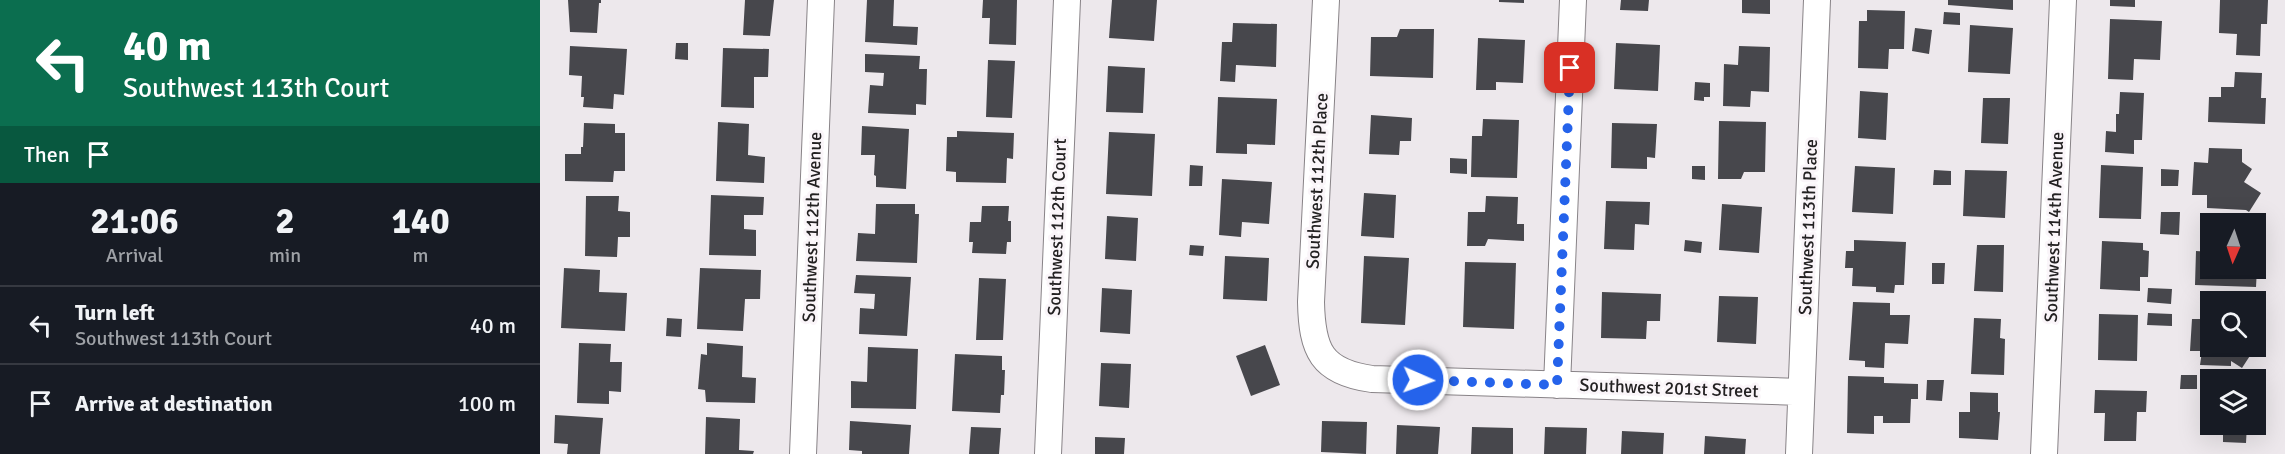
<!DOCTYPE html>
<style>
body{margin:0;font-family:Signika,sans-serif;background:#20242c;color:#f1f3f6;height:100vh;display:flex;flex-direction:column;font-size:22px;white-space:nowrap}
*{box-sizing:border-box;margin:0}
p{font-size:20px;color:#9ea1a6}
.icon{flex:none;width:33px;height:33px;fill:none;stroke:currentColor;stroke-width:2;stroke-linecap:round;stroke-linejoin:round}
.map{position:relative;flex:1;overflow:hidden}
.panel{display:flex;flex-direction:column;background:#171b24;width:540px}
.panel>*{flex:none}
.banner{background:#0b6e4f;color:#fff;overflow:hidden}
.needle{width:39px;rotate:183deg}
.buttons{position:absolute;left:1660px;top:213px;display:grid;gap:12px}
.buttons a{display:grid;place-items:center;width:66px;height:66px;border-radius:0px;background:#171b24;box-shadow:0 6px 24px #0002;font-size:30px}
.pin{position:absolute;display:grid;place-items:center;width:51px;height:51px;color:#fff;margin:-26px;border-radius:12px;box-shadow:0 3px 9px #0006}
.me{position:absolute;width:66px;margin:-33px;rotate:92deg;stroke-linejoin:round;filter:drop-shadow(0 0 4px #0008)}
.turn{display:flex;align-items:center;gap:21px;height:126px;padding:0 24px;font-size:27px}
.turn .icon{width:78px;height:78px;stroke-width:2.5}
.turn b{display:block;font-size:42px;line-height:51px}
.then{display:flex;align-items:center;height:57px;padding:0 24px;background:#0003;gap:12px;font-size:22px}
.eta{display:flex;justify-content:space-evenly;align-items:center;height:102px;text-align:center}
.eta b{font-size:36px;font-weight:700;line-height:42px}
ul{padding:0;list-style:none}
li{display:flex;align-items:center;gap:18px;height:78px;padding:0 24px;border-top:2px solid #363941}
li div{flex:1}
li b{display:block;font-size:22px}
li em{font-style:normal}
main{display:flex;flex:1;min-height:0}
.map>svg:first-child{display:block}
.building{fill:#47474c}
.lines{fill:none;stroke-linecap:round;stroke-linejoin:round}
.minor-casing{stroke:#888387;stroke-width:28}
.minor{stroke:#fff;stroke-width:26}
.route{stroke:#2563eb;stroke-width:10;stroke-dasharray:0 18}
.labels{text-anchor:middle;stroke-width:6;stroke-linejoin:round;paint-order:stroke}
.street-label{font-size:18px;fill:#232122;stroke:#faf5f9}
</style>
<main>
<section class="panel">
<div class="banner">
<div class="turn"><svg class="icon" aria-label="left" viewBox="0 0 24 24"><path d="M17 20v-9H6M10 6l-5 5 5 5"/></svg><div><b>40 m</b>Southwest 113th Court</div></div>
<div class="then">Then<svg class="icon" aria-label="arrive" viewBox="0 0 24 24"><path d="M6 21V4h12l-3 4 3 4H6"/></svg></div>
</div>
<div class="eta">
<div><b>21:06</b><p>Arrival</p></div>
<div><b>2</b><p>min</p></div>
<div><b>140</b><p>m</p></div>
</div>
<ul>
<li><svg class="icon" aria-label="left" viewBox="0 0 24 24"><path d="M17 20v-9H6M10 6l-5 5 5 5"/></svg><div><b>Turn left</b><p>Southwest 113th Court</p></div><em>40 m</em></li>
<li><svg class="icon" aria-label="arrive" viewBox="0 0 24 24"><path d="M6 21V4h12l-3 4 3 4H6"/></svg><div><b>Arrive at destination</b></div><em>100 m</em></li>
</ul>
</section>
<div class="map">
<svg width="1745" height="454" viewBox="0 0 1745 454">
<rect width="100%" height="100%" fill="#ede8ec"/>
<path class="building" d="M 28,0 L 61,0 L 61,3 L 59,3 L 57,33 L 30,32 Z
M 205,0 L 234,0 L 230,36 L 203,35 Z
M 327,0 L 354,0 L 353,26 L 378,27 L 377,45 L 325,42 Z
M 443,0 L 477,0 L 476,45 L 449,44 L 450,18 L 442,18 Z
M 572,0 L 617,0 L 614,41 L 569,38 Z
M 959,0 L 984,0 L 984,3 L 959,2 Z
M 1081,0 L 1109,0 L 1108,11 L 1080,10 Z
M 1202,0 L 1230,0 L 1230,14 L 1202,13 Z
M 1408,0 L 1473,0 L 1473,10 L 1408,5 Z
M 1570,0 L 1595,0 L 1595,7 L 1570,6 Z
M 1680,0 L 1728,0 L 1727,24 L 1721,24 L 1720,56 L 1696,55 L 1697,34 L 1679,33 Z
M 1327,10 L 1365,11 L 1364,49 L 1349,49 L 1348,69 L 1318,68 L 1319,21 L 1327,21 Z
M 1404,12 L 1420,13 L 1420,25 L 1403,24 Z
M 1570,19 L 1622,21 L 1620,60 L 1594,59 L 1593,80 L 1568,79 Z
M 693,23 L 737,24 L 736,67 L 696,65 L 695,82 L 680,81 L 682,42 L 692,42 Z
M 1430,25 L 1473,28 L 1470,74 L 1428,72 Z
M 1375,28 L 1392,30 L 1389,54 L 1372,51 Z
M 860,29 L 894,29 L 893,78 L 830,76 L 831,37 L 857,37 Z
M 938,38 L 985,40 L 983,83 L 956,82 L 956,90 L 936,90 Z
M 136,43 L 148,43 L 148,60 L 135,59 Z
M 1076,43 L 1120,45 L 1118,91 L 1074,89 Z
M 30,46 L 87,49 L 84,95 L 74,94 L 73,109 L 43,107 L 44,97 L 41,97 L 42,76 L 29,75 Z
M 1199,46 L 1230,47 L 1229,92 L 1211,91 L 1210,107 L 1183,106 L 1184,64 L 1198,65 Z
M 183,48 L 229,49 L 228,77 L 214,77 L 214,108 L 181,107 Z
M 325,54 L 380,56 L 379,69 L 387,69 L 386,105 L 376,104 L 376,115 L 328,113 L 330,85 L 343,86 L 344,73 L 325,72 Z
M 448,60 L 475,61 L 472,118 L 446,117 Z
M 568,66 L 605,68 L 603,113 L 566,112 Z
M 1695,72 L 1722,73 L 1721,98 L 1726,98 L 1725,124 L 1668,122 L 1669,97 L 1681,97 L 1681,87 L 1694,87 Z
M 1155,82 L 1170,83 L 1170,97 L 1164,97 L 1164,101 L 1154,100 Z
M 1320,91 L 1348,93 L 1346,140 L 1318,138 Z
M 1580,92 L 1604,93 L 1602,140 L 1594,140 L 1594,154 L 1565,152 L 1566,131 L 1576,132 L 1576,114 L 1579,114 Z
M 678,97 L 737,99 L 735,145 L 707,144 L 707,154 L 676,153 Z
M 1443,98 L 1470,98 L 1468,144 L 1441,143 Z
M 831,115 L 872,118 L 871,141 L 860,141 L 859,155 L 829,154 Z
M 943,119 L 979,120 L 977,178 L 931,177 L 932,136 L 942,136 Z
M 1179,121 L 1226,122 L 1225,172 L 1204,172 L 1201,179 L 1178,179 Z
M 178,122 L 209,124 L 208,155 L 225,157 L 224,183 L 176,181 Z
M 44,123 L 75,124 L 75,133 L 85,133 L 85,171 L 74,171 L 73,182 L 25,181 L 25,154 L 41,154 L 41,147 L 43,147 Z
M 1072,123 L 1117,124 L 1115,158 L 1107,157 L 1107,169 L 1071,168 Z
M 322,126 L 369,129 L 366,189 L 336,187 L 336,176 L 334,175 L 335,155 L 321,155 Z
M 417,131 L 474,133 L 473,159 L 467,158 L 466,183 L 416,182 L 416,172 L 406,171 L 407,137 L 417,137 Z
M 569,132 L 615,134 L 612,196 L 566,194 Z
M 1669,148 L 1702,149 L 1702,162 L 1712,169 L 1704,182 L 1721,193 L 1709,212 L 1706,210 L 1667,208 L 1667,195 L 1652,195 L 1654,162 L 1668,163 Z
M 910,158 L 927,159 L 927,174 L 910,173 Z
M 650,165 L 663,166 L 662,186 L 649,186 Z
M 1561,165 L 1603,167 L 1601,219 L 1559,218 Z
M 1152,166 L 1165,166 L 1165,180 L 1152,179 Z
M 1315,166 L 1355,168 L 1353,214 L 1312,212 Z
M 1621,169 L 1639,170 L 1638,186 L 1621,186 Z
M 1394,170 L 1411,171 L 1411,185 L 1393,185 Z
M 1425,170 L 1467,171 L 1465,218 L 1423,216 Z
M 682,179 L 732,182 L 729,224 L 702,222 L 701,237 L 679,235 Z
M 824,193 L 856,195 L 854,238 L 821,236 Z
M 171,195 L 224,197 L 223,215 L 204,215 L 204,229 L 216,230 L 216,256 L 169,255 Z
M 46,196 L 79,196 L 78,211 L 90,212 L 90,237 L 78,237 L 77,257 L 45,256 Z
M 946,196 L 978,197 L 977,224 L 984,224 L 984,241 L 948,239 L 945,246 L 927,246 L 928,212 L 945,212 Z
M 1066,201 L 1110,202 L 1109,225 L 1095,224 L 1094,250 L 1064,249 Z
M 336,204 L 375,204 L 375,214 L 379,214 L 377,263 L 316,261 L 318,233 L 335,234 Z
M 1182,204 L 1222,207 L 1219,253 L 1179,250 Z
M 442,206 L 469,206 L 468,221 L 471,221 L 471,242 L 467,242 L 466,254 L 432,253 L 433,242 L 429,242 L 430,222 L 441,222 Z
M 1621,212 L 1640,212 L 1639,235 L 1620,234 Z
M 567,216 L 598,218 L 596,261 L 565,259 Z
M 1145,240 L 1162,242 L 1161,253 L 1144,251 Z
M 1314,240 L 1366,242 L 1364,285 L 1355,285 L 1354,293 L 1336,292 L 1336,287 L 1312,286 L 1313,268 L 1305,268 L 1306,251 L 1314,251 Z
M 1562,241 L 1603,243 L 1603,250 L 1609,251 L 1608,277 L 1600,277 L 1600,291 L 1560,289 Z
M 650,245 L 664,246 L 663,256 L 649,255 Z
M 1437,245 L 1464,245 L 1463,292 L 1434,291 Z
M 1656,251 L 1671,252 L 1671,268 L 1717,268 L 1716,287 L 1655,285 Z
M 685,256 L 729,258 L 727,301 L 683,299 Z
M 824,256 L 869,258 L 865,325 L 821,323 Z
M 925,262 L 976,263 L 974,329 L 923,327 Z
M 1392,263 L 1405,263 L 1404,284 L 1392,284 Z
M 24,268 L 60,270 L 59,292 L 87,293 L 85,331 L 21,328 Z
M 160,268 L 221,270 L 220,299 L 205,299 L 203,331 L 157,329 Z
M 316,275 L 371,277 L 367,336 L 319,334 L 320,308 L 334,309 L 335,294 L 314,293 Z
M 439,278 L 466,279 L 463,340 L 436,340 Z
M 562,288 L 592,290 L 590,334 L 560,332 Z
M 1608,288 L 1632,289 L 1631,304 L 1607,302 Z
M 1062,292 L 1121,294 L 1120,321 L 1107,321 L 1106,339 L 1061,338 Z
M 1179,296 L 1218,297 L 1216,344 L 1177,342 Z
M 1313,302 L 1350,303 L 1350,315 L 1370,315 L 1368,344 L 1345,343 L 1344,368 L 1325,367 L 1325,361 L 1309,360 Z
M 1664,303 L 1671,304 L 1671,346 L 1715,348 L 1702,368 L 1691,361 L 1691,366 L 1660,365 L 1662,351 L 1650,351 L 1652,319 L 1663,319 Z
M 1608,313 L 1632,314 L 1632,326 L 1607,325 Z
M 1559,314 L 1598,315 L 1597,361 L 1558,360 Z
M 127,318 L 142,319 L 141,337 L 126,336 Z
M 1434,318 L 1461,319 L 1460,338 L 1465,339 L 1464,375 L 1431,374 Z
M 39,343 L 71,344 L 70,362 L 82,362 L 81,392 L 69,391 L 69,404 L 37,403 Z
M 167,343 L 203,346 L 202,377 L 216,378 L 215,403 L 166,402 L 165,390 L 158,389 L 161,354 L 167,355 Z
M 725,345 L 740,385 L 711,396 L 696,356 Z
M 328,347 L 378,349 L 376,409 L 311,408 L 311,381 L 327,382 Z
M 415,354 L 462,356 L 462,370 L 465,370 L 464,395 L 461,395 L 460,413 L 412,411 Z
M 561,363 L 591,364 L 589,408 L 559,406 Z
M 1641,375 L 1657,375 L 1657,389 L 1640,389 Z
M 1308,376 L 1344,377 L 1344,383 L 1378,384 L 1378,399 L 1371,399 L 1370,423 L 1343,423 L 1343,416 L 1334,416 L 1334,434 L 1307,433 Z
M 1387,380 L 1404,380 L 1402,401 L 1386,400 Z
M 1667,382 L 1671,382 L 1671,421 L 1665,420 Z
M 1555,390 L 1607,391 L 1606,412 L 1597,412 L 1596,441 L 1564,441 L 1565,413 L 1554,413 Z
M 1430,392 L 1458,393 L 1458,412 L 1460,412 L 1458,440 L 1419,438 L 1419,412 L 1430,412 Z
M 15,415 L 63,418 L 60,454 L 27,454 L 28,444 L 14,443 Z
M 166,417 L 200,419 L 199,450 L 214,451 L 213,454 L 165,454 Z
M 310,421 L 371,425 L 369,454 L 322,454 L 322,451 L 309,450 Z
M 782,421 L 827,422 L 826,454 L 781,452 Z
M 1683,424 L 1707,424 L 1706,443 L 1683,442 Z
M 857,425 L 900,427 L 898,454 L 856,454 Z
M 431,427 L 461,428 L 459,454 L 429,454 Z
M 932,427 L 973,428 L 973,454 L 931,454 Z
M 1005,427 L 1047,428 L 1046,454 L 1004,454 Z
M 1082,431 L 1124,433 L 1123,454 L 1081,454 Z
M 1165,436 L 1206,439 L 1205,454 L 1164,454 Z
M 555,437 L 585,438 L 584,454 L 555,454 Z"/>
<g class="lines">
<g class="minor-casing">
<path id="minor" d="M 786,0 L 771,302 C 772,350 781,372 832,379 L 1261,392
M 1017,385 L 1033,0
M 263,454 L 281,0
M 508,454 L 527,0
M 1259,454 L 1277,0
M 1504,454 L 1523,0"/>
</g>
<use href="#minor" class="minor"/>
</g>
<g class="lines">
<path class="route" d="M 878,380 L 1017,385 L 1030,68"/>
</g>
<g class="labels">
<g class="street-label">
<text transform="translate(777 181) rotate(-87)" y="6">Southwest 112th Place</text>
<text transform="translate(272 227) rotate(-88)" y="6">Southwest 112th Avenue</text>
<text transform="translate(517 227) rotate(-88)" y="6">Southwest 112th Court</text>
<text transform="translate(1268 227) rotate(-88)" y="6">Southwest 113th Place</text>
<text transform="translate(1514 227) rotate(-88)" y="6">Southwest 114th Avenue</text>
<text transform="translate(1129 388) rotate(2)" y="6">Southwest 201st Street</text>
</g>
</g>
</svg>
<div class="buttons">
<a><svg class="needle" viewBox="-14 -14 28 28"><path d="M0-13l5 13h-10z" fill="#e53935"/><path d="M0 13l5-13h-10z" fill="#9ea1a6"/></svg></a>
<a><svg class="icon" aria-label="search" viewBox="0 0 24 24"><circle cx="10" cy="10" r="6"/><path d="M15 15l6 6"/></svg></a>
<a><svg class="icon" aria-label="layers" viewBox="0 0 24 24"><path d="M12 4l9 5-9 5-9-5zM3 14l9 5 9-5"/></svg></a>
</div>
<div class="pin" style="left:1030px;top:68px;background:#d93025"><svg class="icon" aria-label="arrive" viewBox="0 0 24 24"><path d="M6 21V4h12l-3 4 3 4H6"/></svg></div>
<svg class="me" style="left:878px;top:380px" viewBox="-20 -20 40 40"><circle r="17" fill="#2563eb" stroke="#fff" stroke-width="3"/><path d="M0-11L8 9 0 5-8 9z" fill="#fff"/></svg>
</div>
</main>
